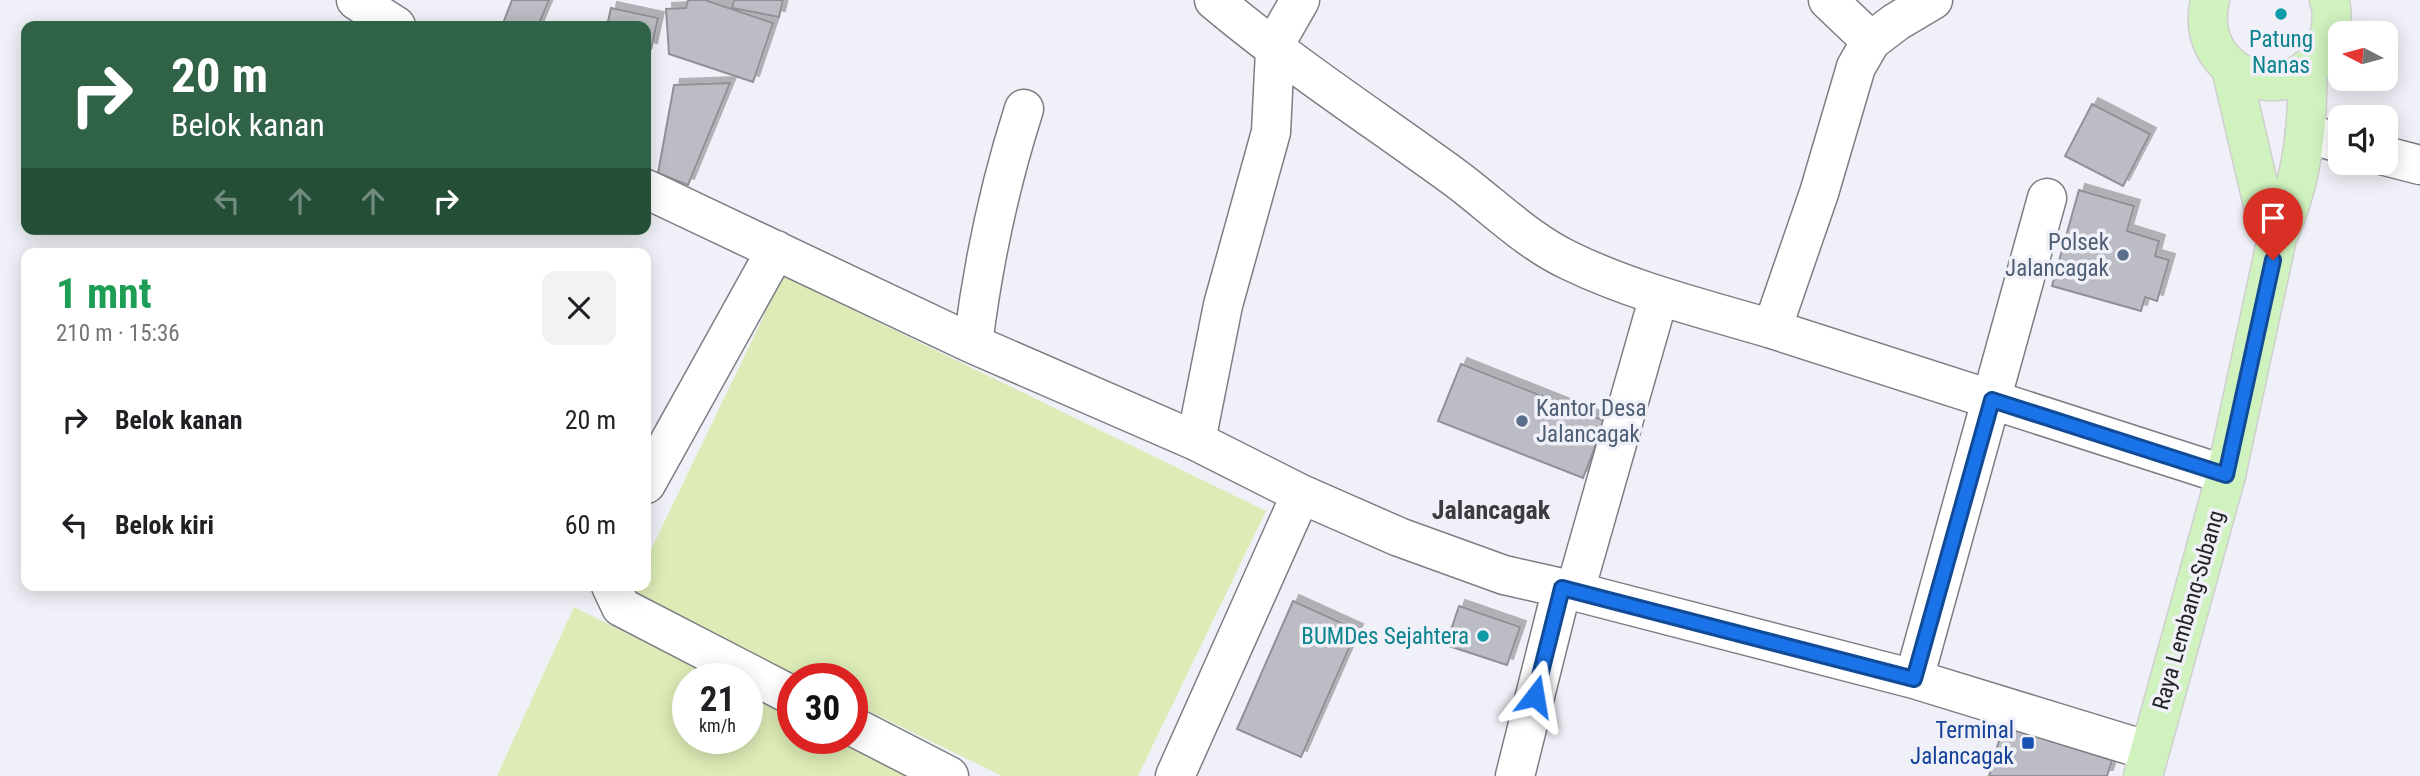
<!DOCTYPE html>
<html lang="id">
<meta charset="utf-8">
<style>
body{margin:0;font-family:"Roboto Condensed",sans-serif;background:#f2f2f2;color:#202124;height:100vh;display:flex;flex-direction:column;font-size:26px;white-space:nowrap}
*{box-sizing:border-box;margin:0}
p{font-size:23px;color:#757577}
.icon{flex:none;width:38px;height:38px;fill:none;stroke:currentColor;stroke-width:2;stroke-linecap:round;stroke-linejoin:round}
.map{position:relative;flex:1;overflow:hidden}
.details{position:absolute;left:21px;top:248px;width:630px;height:343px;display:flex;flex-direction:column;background:#fff;border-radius:14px;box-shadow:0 4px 18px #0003}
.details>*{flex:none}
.hud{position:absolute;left:21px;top:21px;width:630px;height:214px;border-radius:14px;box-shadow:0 4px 18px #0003;background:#2f6246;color:#fff;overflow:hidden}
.needle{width:46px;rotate:276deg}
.fabs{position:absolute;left:2328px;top:21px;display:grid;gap:14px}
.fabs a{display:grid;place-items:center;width:70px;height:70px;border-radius:14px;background:#fff;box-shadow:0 4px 18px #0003;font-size:35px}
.speed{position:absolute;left:672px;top:663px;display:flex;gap:14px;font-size:35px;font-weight:700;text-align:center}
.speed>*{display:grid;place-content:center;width:91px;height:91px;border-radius:50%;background:#fff;box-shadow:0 4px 18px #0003;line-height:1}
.speed small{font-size:18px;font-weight:400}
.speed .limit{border:10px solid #d22;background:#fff;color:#111}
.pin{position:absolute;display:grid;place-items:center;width:60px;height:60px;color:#fff;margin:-72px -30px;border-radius:50% 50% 50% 0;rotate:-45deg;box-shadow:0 0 7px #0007}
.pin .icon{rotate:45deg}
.me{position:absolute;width:77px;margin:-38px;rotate:14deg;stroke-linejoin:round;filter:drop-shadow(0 0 5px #0008)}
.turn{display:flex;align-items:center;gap:24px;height:147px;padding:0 35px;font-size:32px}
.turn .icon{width:91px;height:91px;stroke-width:2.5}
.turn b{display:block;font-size:49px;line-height:60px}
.lanes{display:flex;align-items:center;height:66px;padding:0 35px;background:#0003;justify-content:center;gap:35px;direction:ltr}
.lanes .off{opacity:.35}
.round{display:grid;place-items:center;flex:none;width:74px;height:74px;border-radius:14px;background:#f2f2f2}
.headline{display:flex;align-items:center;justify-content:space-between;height:119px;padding:0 35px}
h1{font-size:42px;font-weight:700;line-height:52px;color:#1e9e55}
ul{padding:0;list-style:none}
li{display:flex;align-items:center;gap:21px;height:105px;padding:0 35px}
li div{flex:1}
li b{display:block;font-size:26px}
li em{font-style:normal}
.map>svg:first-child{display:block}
.green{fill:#ddecb7}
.building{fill:#bcbdc4;stroke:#909197;stroke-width:2;filter:url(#shadow)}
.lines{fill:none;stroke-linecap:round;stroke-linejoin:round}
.minor-casing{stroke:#7d7e84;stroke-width:41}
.primary-casing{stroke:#cfcfcf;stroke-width:41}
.minor{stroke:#fff;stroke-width:38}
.primary{stroke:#d0f2be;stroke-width:38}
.route-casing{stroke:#114b97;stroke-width:18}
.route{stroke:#1a73e8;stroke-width:12}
.culture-dot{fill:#0f9aa8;stroke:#f0f1f8;stroke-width:2.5}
.service-dot{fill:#5c6f8a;stroke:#f0f1f8;stroke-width:2.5}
.transit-dot{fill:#1a4fb4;stroke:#f0f1f8;stroke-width:2.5}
.labels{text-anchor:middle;stroke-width:7;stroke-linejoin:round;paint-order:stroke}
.culture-label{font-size:23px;fill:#0d838f;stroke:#f0f1f8}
.service-label{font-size:23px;fill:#4e5e75;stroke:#f0f1f8;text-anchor:end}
.street-label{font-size:23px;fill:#232426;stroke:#f0f1f8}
.transit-label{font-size:23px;fill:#164399;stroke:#f0f1f8;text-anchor:end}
.quarter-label{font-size:26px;font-weight:bold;fill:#3b3c41;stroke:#f0f1f8}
</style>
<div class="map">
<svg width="2420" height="776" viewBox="0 0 2420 776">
<defs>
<filter id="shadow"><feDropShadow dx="6" dy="-6" stdDeviation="0" flood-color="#0004"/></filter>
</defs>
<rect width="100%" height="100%" fill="#f0f1f8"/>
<path class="green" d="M 783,276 L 1266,511 L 1138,776 L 1002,776 L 852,703 L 852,679 L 802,679 L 629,595 L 633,586 L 646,586 L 646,560 Z
M 574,607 L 719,679 L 688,679 L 688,738 L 747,738 L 747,693 L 793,715 L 793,738 L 840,739 L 916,776 L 497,776 Z"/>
<path class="building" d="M 512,0 L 549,0 L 538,26 L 502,26 Z
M 688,0 L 705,0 L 773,23 L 753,82 L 669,54 L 666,9 L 686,8 Z
M 734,0 L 783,0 L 779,17 L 732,8 Z
M 611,8 L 658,18 L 651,49 L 646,48 L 646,26 L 607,26 Z
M 730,83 L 688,185 L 658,173 L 674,85 Z
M 2092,104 L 2150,134 L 2123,186 L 2065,156 Z
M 2079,190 L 2134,206 L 2127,231 L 2159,241 L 2155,256 L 2169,260 L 2157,301 L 2145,297 L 2141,311 L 2052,286 Z
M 1461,364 L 1605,421 L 1583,478 L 1438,421 Z
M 1293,601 L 1357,630 L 1301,757 L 1237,729 Z
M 1459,606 L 1520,627 L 1507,665 L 1446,645 Z
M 2003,726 L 2112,760 L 2107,776 L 1989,776 Z"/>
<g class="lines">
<g class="minor-casing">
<path id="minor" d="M 356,0 L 396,26
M 1214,0 C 1290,64 1373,118 1454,177 C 1492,205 1527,241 1570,261 C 1634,292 1705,309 1772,329
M 1828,0 L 1871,41
M 1933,0 L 1896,22 L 1871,41 L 1856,67 L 1819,193 L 1772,329 L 2226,475
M 2305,133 L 2340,143
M 2385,156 L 2420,165
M 646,189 L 973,344 L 1196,441 L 1301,494 L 1399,537 L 1504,575 L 1562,588 L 1515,776
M 973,344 C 983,263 999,187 1024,109
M 1196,441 L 1223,305 L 1271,132 L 1275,51 L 1280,35 L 1300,0
M 646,484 L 776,250
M 611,586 L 621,607 L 793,696
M 1562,588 L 1914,679 L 2149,751
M 1575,591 L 1659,296
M 1914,679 L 2047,198
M 852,726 L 949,776
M 1175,776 L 1301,494"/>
</g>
<g class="primary-casing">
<path id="primary" d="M 2210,0 C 2190,86 2313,114 2330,32 C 2332,21 2333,10 2329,0
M 2231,68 L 2263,205 L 2277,238
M 2143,776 L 2226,475 L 2277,238 C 2302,184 2309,128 2307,69"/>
</g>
<use href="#minor" class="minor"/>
<use href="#primary" class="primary"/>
</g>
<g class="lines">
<g class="route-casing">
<path id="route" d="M 1535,696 L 1562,588 L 1914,679 L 1992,400 L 2226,475 L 2273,260"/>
</g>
<use href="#route" class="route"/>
</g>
<g class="culture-dot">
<circle cx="2281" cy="14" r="7"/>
<circle cx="1483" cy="636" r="7"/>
</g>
<g class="service-dot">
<circle cx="2123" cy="255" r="7"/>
<circle cx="1522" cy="421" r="7"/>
</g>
<rect class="transit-dot" x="2021" y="736" width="14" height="14" rx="3.5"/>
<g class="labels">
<g class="culture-label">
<text x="2281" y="47">Patung<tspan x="2281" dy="26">Nanas</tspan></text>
<text x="1469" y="644" text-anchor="end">BUMDes Sejahtera</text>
</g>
<g class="service-label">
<text x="2109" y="250">Polsek<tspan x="2109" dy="26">Jalancagak</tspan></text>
<text x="1536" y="416" text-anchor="start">Kantor Desa<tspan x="1536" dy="26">Jalancagak</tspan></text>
</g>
<g class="street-label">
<text transform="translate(2188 610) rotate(-74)" y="8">Raya Lembang-Subang</text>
</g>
<g class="transit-label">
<text x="2014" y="738">Terminal<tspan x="2014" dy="26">Jalancagak</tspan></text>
</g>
<g class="quarter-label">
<text x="1491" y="519">Jalancagak</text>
</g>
</g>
</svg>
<div class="fabs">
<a><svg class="needle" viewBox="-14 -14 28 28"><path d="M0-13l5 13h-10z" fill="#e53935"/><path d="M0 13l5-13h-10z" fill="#757577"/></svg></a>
<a><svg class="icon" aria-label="sound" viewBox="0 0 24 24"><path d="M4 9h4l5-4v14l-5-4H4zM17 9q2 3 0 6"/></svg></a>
</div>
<div class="speed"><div>21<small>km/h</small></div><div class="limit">30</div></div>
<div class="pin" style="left:2273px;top:260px;background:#d93025"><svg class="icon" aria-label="arrive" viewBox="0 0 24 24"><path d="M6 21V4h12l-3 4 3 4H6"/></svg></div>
<svg class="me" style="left:1535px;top:696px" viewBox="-20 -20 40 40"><path d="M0-17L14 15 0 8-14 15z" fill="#1a73e8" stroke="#fff" stroke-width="4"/></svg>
<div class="hud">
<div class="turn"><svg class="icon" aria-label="right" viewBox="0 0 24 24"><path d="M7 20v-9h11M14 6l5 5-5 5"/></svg><div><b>20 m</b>Belok kanan</div></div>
<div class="lanes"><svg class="icon off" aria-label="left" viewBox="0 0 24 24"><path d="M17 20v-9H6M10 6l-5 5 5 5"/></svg><svg class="icon off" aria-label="ahead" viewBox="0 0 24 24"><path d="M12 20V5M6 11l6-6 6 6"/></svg><svg class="icon off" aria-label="ahead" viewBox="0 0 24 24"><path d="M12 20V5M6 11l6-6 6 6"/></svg><svg class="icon" aria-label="right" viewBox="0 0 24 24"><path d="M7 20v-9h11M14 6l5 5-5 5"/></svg></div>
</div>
<section class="details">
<div class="headline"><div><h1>1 mnt</h1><p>210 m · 15:36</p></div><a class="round"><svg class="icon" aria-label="close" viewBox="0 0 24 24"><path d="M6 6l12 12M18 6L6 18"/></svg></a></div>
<ul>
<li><svg class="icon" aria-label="right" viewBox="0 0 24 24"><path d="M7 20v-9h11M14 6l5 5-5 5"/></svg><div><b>Belok kanan</b></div><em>20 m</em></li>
<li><svg class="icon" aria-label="left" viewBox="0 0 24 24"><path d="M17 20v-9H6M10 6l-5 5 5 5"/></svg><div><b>Belok kiri</b></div><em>60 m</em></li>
</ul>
</section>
</div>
